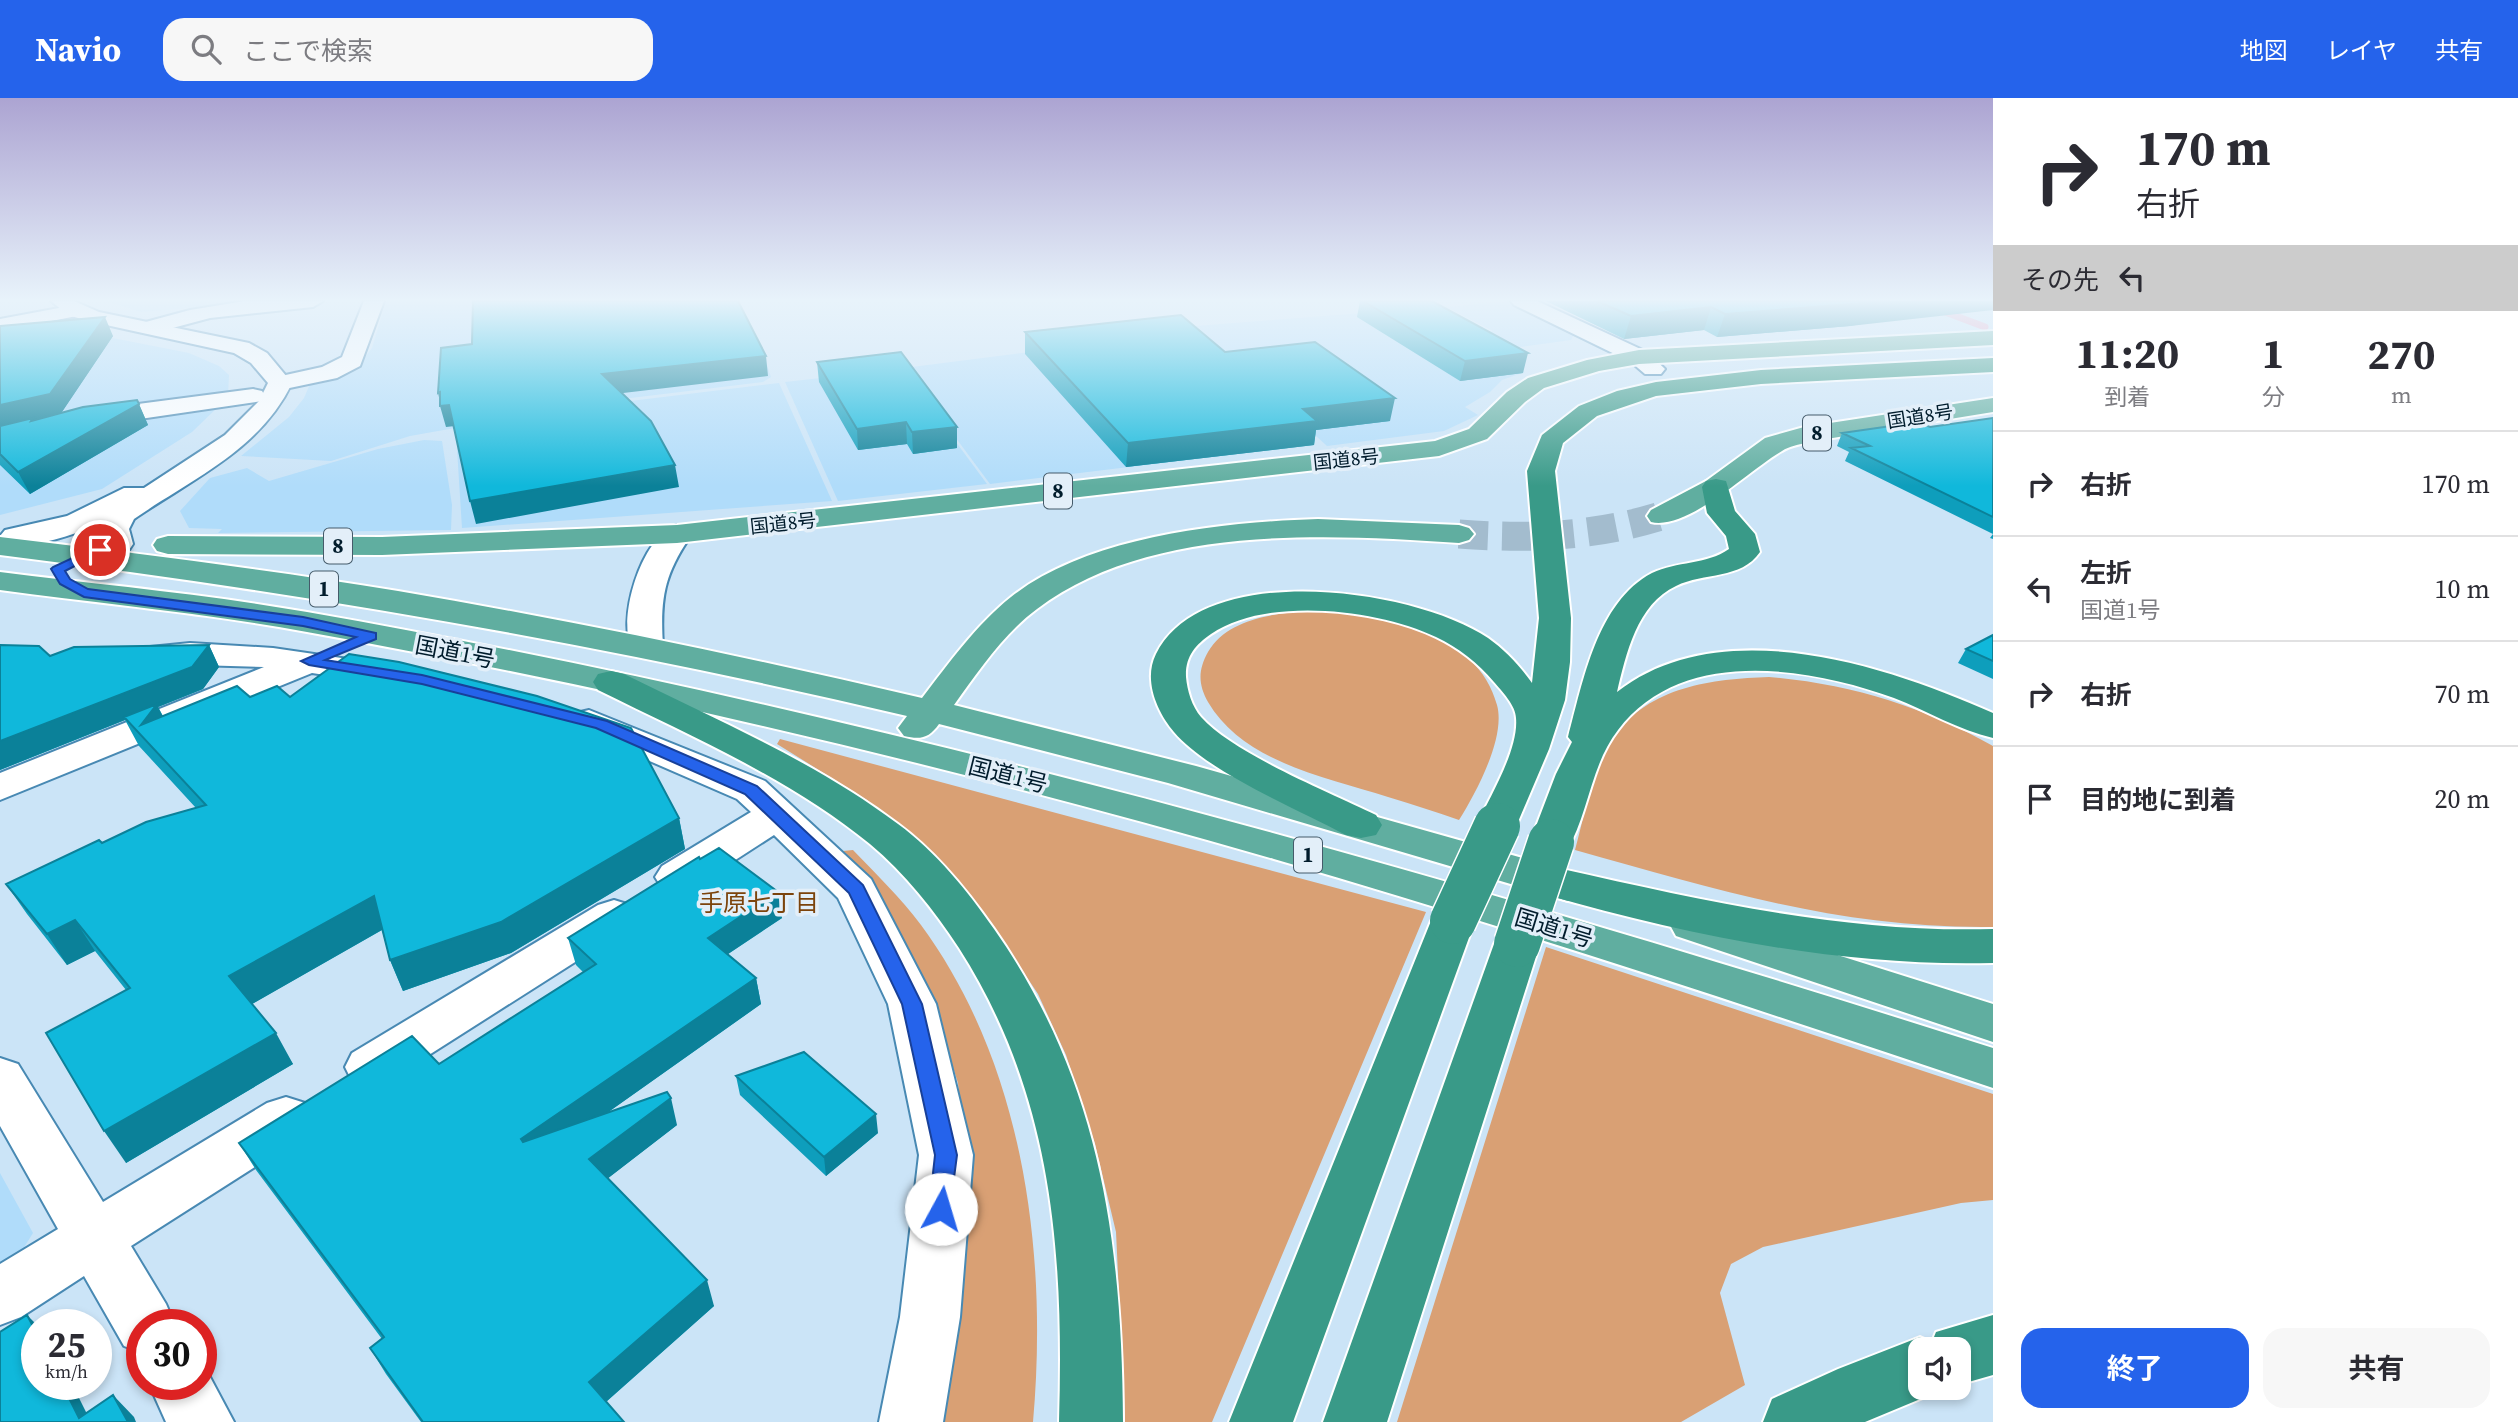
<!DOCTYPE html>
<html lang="ja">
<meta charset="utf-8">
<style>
body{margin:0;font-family:"Source Serif 4","Noto Sans JP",serif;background:#f7f7f7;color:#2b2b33;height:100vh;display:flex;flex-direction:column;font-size:26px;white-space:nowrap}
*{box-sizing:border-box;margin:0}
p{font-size:23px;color:#7c7c81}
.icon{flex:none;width:38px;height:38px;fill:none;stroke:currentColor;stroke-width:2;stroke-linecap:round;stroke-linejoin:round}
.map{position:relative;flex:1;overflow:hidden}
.details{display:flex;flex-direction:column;background:#fff;width:525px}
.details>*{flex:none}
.hud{background:#fff;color:#2b2b33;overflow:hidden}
.buttons{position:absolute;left:1908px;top:1239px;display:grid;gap:14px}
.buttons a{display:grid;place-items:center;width:63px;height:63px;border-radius:14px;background:#fff;box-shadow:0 4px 10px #0003;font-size:35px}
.speed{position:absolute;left:21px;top:1211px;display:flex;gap:14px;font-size:35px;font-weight:700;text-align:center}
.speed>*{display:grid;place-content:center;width:91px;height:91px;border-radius:50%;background:#fff;box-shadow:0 4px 10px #0003;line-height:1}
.speed small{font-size:18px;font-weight:400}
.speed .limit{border:10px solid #d22;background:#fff;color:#111}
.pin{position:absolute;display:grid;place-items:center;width:60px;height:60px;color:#fff;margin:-30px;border:4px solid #fff;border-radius:50%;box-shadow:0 2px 7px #0007}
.me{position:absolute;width:77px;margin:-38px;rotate:6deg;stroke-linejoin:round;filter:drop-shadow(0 0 5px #0008)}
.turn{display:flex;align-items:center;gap:24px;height:147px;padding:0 28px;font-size:32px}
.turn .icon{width:91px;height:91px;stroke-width:2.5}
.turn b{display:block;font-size:49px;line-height:60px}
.then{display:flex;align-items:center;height:66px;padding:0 28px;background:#0003;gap:14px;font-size:26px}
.eta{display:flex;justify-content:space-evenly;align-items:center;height:119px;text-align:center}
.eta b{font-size:42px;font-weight:700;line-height:49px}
.button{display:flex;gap:14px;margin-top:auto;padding:14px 28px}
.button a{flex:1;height:80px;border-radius:21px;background:#2563eb;color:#fff;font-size:28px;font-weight:700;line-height:80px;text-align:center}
.button a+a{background:#f7f7f7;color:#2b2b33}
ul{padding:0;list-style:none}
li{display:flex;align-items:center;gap:21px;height:105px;padding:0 28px;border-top:2px solid #e1e1e2}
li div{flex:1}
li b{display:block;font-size:26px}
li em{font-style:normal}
header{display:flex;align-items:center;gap:42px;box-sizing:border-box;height:98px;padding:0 35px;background:#2563eb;color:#fff}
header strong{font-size:33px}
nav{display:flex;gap:38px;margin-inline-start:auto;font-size:24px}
.search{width:490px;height:63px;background:#f7f7f7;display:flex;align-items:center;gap:18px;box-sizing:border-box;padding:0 24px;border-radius:21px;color:#7c7c81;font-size:26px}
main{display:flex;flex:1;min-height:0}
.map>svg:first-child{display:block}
.built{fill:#b0dcfa}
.green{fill:#d9a074}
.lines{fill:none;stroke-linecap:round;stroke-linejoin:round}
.stream{stroke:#f38db0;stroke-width:7}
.trunk-tunnel{stroke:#a3bcce;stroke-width:29;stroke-dasharray:29 14;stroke-linecap:butt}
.minor-casing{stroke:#4889b3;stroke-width:4}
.tertiary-casing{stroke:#4889b3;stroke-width:4}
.trunk-casing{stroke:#fff;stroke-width:4}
.motorway-casing{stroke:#fff;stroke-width:4}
.minor{fill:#fff;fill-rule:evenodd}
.tertiary{fill:#fff;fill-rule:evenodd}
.trunk{fill:#60aea0;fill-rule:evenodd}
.motorway{fill:#399a88;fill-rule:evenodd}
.motorway-bridge-casing{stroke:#fff;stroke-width:49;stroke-linecap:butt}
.motorway-bridge{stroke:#399a88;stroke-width:46}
.wall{fill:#0e9ebc}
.shaded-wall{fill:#0b8199}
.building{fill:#10b8db;stroke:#0b8199;stroke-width:2}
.route{fill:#2563eb;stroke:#184099;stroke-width:2}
.labels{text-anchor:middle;stroke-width:7;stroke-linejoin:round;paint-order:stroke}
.far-street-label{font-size:19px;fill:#011c2c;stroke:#e3eff9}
.shield{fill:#e3eff9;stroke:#455b6a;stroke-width:2}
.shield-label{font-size:21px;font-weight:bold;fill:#011c2c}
.street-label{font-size:23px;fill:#011c2c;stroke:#e3eff9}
.neighbourhood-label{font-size:24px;fill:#7c440c;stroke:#e3eff9}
</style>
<header>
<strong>Navio</strong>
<div class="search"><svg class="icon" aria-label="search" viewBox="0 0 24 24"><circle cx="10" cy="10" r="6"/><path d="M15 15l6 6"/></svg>ここで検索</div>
<nav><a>地図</a><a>レイヤ</a><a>共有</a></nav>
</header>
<main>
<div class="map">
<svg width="1993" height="1324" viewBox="0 0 1993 1324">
<rect width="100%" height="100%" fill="#cbe4f7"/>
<path class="built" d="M 106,203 L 276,203 L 141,214 Z
M 386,203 L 731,203 L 760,246 L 771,279 L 763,284 L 614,302 L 410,338 L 331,363 L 241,358 L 289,319 L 304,300 L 310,286 L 358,268 L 372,250 Z
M 1510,203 L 1575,234 L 1571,242 L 1499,252 L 1471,237 L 1493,233 L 1446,209 Z
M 1413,211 L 1525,274 L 1502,282 L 1490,294 L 1465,309 L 1478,317 L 1444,333 L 1327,348 L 1267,293 L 1183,229 Z
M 0,231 L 72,232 L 189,255 L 219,268 L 229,277 L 228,297 L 53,322 Z
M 1100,245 L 1219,358 L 990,386 L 904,270 Z
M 902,271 L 987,386 L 838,403 L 785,284 Z
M 779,285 L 832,403 L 462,430 L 456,335 L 614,305 Z
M 220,307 L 192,334 L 102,391 L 0,417 L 0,346 Z
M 424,342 L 442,343 L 452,407 L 451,432 L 218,435 L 222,431 L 189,430 L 180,413 L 210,380 L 247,370 L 269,383 L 378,351 Z
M 0,1075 L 33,1135 L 13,1167 L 0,1175 Z"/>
<path class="green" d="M 1324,512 C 1386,518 1478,534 1497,607 C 1506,639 1476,695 1459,722 C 1436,714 1412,706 1388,699 C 1326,679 1244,665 1208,604 C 1198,586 1198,572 1208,554 C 1229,517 1286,514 1324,512 Z
M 1769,579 C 1850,586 1922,608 1993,648 L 1993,829 C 1842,831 1718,792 1575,752 C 1585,716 1592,670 1613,639 C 1650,588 1712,581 1769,579 Z
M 780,641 L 1426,814 L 1212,1324 L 1125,1324 L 1116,1134 L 1095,1046 L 1066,957 L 1038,896 L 1002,842 L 936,762 L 867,702 L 777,646 Z
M 853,752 C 876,776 901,800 921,827 C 1024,967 1048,1155 1033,1324 L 934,1324 L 967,1083 L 958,985 L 934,910 L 878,793 L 843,753 Z
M 1546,849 L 1993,996 L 1993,1102 L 1961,1105 L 1763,1149 L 1731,1166 L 1720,1195 L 1745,1287 L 1681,1324 L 1397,1324 Z"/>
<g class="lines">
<path class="stream" d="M 1916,203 L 1985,229"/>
<path class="trunk-tunnel" d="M 1459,436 C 1529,441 1593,439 1661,418"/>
<g class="minor-casing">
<path id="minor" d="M 245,203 L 323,203 L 313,209 L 210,220 L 150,236 L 139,230 L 142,225 L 190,212 Z
M 364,203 L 384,203 L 360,268 L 337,280 L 280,292 L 272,290 L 268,285 L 272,280 L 322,269 L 342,259 Z
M 1511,203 L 1537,203 L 1647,254 L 1665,271 L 1661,276 L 1645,276 L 1631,264 L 1514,207 Z
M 75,207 L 82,209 L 85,213 L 82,217 L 0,233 L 0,221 Z
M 253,291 L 262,293 L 265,298 L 262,303 L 92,328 L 0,349 L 0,333 L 92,312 Z
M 190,545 L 273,550 L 396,568 L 402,575 L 396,582 L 384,586 L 312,575 L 0,702 L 0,675 L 264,569 L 162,566 L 150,563 L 145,556 L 150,549 Z
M 589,612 L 765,683 L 871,781 L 936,906 L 973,1057 L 960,1219 L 943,1324 L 879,1324 L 900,1219 L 919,1057 L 888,906 L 838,800 L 774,737 L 692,790 L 677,794 L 662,790 L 655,779 L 662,768 L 751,714 L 737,701 L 576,631 L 571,623 L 576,615 Z
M 614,802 L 630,807 L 636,818 L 630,829 L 388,983 L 370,989 L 352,983 L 345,969 L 352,955 L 598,807 Z
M 0,960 L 18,966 L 103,1104 L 267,1005 L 286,999 L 305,1005 L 312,1021 L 305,1037 L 131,1148 L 166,1206 L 175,1227 L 142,1227 L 142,1255 L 124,1248 L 84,1178 L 21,1219 L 0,1227 L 0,1166 L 58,1131 L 0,1028 Z
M 202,1264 L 234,1324 L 166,1324 L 149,1286 L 201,1286 Z"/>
</g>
<g class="tertiary-casing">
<path id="tertiary" d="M 51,203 L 74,203 L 99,214 L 249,245 L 267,255 L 292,285 C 260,352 192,381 134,421 L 129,431 L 133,446 L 129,452 L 118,455 L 107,452 L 99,431 L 104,424 C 76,436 34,452 5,444 L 0,438 L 5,432 L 67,418 L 124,390 L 144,390 L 225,337 L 259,303 L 268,285 L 251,265 L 234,255 L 88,223 L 68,217 Z
M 677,427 L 687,430 L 692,436 C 664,476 660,500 663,548 L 658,555 L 646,558 L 634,555 C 614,526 642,436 677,427 Z"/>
</g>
<g class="trunk-casing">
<path id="trunk" d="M 1993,233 L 1993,247 L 1639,266 L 1599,273 L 1544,290 L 1525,304 L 1487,341 L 1439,358 L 677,445 L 382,457 L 168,456 L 157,453 L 153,447 L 157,441 L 168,438 L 382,439 L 677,427 L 1435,343 L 1469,331 L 1507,294 L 1528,280 L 1587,262 L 1639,252 Z
M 1993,300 L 1993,314 L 1808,344 C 1799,347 1789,348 1782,353 C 1750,371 1688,433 1651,424 L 1647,418 L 1651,412 L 1706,383 L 1765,340 L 1804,329 Z
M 1318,421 L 1459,427 L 1469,430 L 1474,436 L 1469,442 L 1459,445 C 1327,436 1149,426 1037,511 C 1003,536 978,574 954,607 L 1196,668 L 1583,777 L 1590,788 L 1583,799 L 1568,803 L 1168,685 L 939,626 C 929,640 921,642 904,638 L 898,630 L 907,618 C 607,547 306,495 0,457 L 0,439 C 133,455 266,471 398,493 C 574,523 748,559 922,600 C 949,565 976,527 1011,499 C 1088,438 1223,424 1318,421 Z
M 0,474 C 102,487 205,496 307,514 C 880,615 1439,774 1993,950 L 1993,990 C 1754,910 1516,831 1274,761 C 956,669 633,593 307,534 C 206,515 102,506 0,492 Z
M 1692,811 L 1993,906 L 1993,944 L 1676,838 L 1670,827 L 1676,816 Z"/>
</g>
<g class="motorway-casing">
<path id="motorway" d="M 1993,260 L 1993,274 L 1761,286 L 1656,298 L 1597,318 L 1563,345 L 1555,373 L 1571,520 L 1570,564 L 1565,602 L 1549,651 L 1512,738 L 1497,742 L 1482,738 L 1476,728 C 1490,699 1519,651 1516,620 C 1516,608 1502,593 1494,584 C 1478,565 1459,550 1436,539 C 1378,511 1266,498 1211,536 C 1195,547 1185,559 1186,579 C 1187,592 1192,609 1201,619 C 1234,656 1329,694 1376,717 L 1382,727 L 1376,737 L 1361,740 L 1346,737 C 1298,711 1209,675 1174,634 C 1157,614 1143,582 1156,556 C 1204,460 1416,491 1488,540 C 1505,552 1520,568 1532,585 L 1539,520 L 1527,373 L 1542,337 L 1579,308 L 1617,293 L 1656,284 L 1761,272 Z
M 1716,381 L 1726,383 L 1735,413 L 1755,436 L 1760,454 C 1741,482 1704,474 1676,488 C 1637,506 1626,556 1617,594 C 1720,513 1886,567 1993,615 L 1993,640 C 1959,632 1927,613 1894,600 C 1809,569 1681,548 1618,632 C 1590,668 1589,716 1566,754 L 1551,758 L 1536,754 L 1530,744 L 1556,676 L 1572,644 L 1568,639 C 1583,584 1597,504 1652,475 C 1677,463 1706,467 1729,451 L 1726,438 L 1707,415 L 1702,389 L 1706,383 Z
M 611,573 L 624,576 C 717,622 814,663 898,726 C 936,754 967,792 994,831 C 1100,982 1122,1143 1123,1324 L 1059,1324 C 1064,1154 1053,997 959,850 C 934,812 905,775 870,746 C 789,680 691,638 598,592 L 593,584 L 598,576 Z
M 1562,771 C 1705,803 1845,835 1993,831 L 1993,865 C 1842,869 1691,838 1547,797 L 1540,786 L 1547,775 Z
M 1453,807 L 1469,812 L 1475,823 L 1293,1324 L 1229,1324 L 1431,823 L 1437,812 Z
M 1517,829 L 1533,834 L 1540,846 L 1387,1324 L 1323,1324 L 1494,846 L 1501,834 Z
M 1993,1217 L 1993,1277 L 1958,1287 L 1958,1251 L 1920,1251 L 1920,1290 L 1943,1290 L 1942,1292 L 1865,1324 L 1763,1324 L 1772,1301 L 1838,1271 L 1920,1239 L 1932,1244 L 1936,1234 Z"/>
</g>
<use href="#minor" class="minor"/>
<use href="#tertiary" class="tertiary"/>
<use href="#trunk" class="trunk"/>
<use href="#motorway" class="motorway"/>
<g class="motorway-bridge-casing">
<path id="motorway-bridge" d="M 1453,823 L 1497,728
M 1517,846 L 1551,744"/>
</g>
<use href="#motorway-bridge" class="motorway-bridge"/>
</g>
<path class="wall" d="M 1360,203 L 1432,203 L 1523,275 L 1460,283 L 1357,219 Z
M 1546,203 L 1993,203 L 1850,228 L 1717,239 L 1704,232 L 1624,241 Z
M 0,228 L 113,238 L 61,315 L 137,302 L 148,327 L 30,396 L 0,367 Z
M 1025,234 L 1225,254 L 1390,323 L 1316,332 L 1314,347 L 1126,369 L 1025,256 Z
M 817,264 L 957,329 L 957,350 L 913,356 L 907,346 L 858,352 L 819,284 Z
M 1993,320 L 1993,441 L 1990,440 L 1993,436 L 1845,363 L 1849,354 L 1837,348 L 1842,335 L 1930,329 Z
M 1993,537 L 1993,581 L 1958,565 L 1966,551 Z
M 0,547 L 50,558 L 209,547 L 219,569 L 203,591 L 158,609 L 163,618 L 250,599 L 290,599 L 679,720 L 685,751 L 511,855 L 403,893 L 390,862 L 382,832 L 252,906 L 293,966 L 126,1065 L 126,892 L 95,853 L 67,867 L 27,816 L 6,786 L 102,745 L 196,710 L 139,648 L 125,622 L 0,672 Z
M 700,761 L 782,820 L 728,856 L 756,880 L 761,906 L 607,1015 L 677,1027 L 608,1080 L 714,1208 L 606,1304 L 624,1324 L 421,1324 L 386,1276 L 370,1250 L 382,1241 L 256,1072 L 239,1045 L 439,966 L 583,874 L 576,867 L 568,840 Z
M 736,978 L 878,1035 L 826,1078 L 740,997 Z"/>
<path class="shaded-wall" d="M 1890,203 L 1993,203 L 1993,212 L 1850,228 L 1717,239 L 1725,216 Z
M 1711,209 L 1704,232 L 1624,241 L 1631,218 Z
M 105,219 L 113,238 L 60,317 L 0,330 L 0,307 Z
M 1528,255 L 1523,275 L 1460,283 L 1465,263 Z
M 766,258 L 768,278 L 606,297 L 602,276 Z
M 440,294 L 449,307 L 455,328 L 446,329 L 440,308 L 441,308 L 438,295 Z
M 1395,300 L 1390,323 L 1316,332 L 1314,347 L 1126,369 L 1128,345 L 1303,311 Z
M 139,306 L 148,327 L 30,396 L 18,374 Z
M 906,324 L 907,346 L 858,352 L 857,331 Z
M 957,329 L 957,350 L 913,356 L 912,334 Z
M 675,367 L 679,389 L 476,426 L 470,403 Z
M 209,547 L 219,569 L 203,591 L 158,609 L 171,635 L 157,655 L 124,619 L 125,622 L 0,672 L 0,643 Z
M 679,720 L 685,751 L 511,855 L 403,893 L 390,862 Z
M 778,794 L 782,820 L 713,866 L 708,840 Z
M 374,798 L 387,829 L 247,909 L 229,878 Z
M 75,822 L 95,853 L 67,867 L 47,836 Z
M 756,880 L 761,906 L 532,1068 L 521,1041 Z
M 276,935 L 293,966 L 126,1065 L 104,1033 Z
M 671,1000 L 677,1027 L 598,1088 L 589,1061 Z
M 876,1016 L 878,1035 L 826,1078 L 824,1059 Z
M 707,1182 L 714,1208 L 599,1310 L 589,1284 Z
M 27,1217 L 37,1227 L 37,1236 Z
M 62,1286 L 72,1286 L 91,1324 L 79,1320 Z
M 113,1297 L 134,1319 L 136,1324 L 128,1324 Z"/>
<path class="building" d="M 473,203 L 738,203 L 766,258 L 602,276 L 651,323 L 675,367 L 470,403 L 449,307 L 440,308 L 440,294 L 438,295 L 441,250 L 472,246 Z
M 1363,203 L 1432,203 L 1528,255 L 1465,263 Z
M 1597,203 L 1890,203 L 1725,216 L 1711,209 L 1631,218 Z
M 1181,217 L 1225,254 L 1315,244 L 1395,300 L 1303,311 L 1317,323 L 1128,345 L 1025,234 Z
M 105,219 L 50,296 L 0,307 L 0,228 Z
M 901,254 L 957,329 L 912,334 L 906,324 L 857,331 L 817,264 Z
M 137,302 L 139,306 L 18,374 L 0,356 L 0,328 L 33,320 L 31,323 L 83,309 Z
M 1993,320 L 1993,419 L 1851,350 L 1870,348 L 1842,335 L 1919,324 L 1930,329 Z
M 1993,537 L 1993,563 L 1966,551 Z
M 0,547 L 39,548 L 50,558 L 74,549 L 209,547 L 192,569 L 0,643 Z
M 349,556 L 399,564 L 537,598 L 631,630 L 679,720 L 501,824 L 390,862 L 374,798 L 229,878 L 276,935 L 104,1033 L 46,935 L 130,890 L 75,822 L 47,836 L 6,786 L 99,742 L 102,745 L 146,724 L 206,707 L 124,619 L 157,606 L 141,627 L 237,588 L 250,599 L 277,588 L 290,599 Z
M 719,750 L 778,794 L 708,840 L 756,880 L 521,1041 L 523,1044 L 667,994 L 671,1000 L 589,1061 L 707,1182 L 589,1284 L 624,1324 L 423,1324 L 370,1250 L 384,1239 L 239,1045 L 412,938 L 439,966 L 596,866 L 568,840 L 699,759 L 700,761 Z
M 804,954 L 876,1016 L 824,1059 L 736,978 Z
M 27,1217 L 37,1236 L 37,1286 L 62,1286 L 79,1320 L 113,1297 L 128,1324 L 0,1324 L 0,1234 Z"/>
<linearGradient id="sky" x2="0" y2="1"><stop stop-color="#aca4d2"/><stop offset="0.52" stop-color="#e8f3fb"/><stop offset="1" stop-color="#e8f3fb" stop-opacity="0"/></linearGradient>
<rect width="1993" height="388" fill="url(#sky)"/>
<path class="route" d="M 96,449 L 106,452 L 65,473 L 70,481 L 88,491 L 303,519 L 376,535 L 376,541 L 325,562 L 422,577 L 607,623 L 757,688 L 863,787 L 922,906 L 957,1057 L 949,1118 L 941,1121 L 932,1118 L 929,1111 L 935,1057 L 902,906 L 849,795 L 745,696 L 596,630 L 422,586 L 309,567 L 301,563 L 356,539 L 303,528 L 84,499 L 60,486 L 51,471 L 53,469 Z"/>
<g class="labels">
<g class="far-street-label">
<text transform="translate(1920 318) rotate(-9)" y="7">国道8号</text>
<text transform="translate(1346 361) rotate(-6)" y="7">国道8号</text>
<text transform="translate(783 425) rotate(-6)" y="7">国道8号</text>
</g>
<g class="shield">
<rect x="1803" y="317.5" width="28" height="35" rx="5"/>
<rect x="1044" y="375.5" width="28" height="35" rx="5"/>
<rect x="324" y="430.5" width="28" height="35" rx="5"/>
<rect x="310" y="473.5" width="28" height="35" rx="5"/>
<rect x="1294" y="739.5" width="28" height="35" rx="5"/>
</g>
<g class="shield-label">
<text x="1817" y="342">8</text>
<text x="1058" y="400">8</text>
<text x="338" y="455">8</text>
<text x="324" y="498">1</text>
<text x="1308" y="764">1</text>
</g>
<g class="street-label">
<text transform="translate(455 554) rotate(11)" y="8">国道1号</text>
<text transform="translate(1008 677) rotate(14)" y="8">国道1号</text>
<text transform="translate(1554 830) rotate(17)" y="8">国道1号</text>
</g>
<g class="neighbourhood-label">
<text x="759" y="813">手原七丁目</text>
</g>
</g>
</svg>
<div class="buttons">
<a><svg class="icon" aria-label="sound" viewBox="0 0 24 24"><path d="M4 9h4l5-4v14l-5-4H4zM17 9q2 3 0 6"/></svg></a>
</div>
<div class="speed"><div>25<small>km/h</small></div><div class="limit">30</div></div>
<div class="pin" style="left:100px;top:452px;background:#d93025"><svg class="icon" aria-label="arrive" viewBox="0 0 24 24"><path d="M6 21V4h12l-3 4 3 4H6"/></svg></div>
<svg class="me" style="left:941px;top:1111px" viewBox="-20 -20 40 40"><circle r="19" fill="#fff"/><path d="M0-13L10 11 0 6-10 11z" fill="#2563eb"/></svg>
</div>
<section class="details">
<div class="hud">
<div class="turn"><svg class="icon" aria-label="right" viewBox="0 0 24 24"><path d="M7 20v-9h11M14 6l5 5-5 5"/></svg><div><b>170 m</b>右折</div></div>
<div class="then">その先<svg class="icon" aria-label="left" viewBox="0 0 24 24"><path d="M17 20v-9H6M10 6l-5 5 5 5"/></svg></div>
</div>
<div class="eta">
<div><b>11:20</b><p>到着</p></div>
<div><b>1</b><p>分</p></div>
<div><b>270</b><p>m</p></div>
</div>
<ul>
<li><svg class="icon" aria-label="right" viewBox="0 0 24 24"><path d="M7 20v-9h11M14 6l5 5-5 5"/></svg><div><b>右折</b></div><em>170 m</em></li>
<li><svg class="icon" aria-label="left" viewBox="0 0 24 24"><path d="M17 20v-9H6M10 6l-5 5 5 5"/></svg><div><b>左折</b><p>国道1号</p></div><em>10 m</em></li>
<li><svg class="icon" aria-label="right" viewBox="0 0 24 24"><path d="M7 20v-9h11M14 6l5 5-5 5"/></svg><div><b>右折</b></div><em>70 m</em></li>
<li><svg class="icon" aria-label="arrive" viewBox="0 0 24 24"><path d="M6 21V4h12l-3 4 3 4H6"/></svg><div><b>目的地に到着</b></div><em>20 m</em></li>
</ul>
<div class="button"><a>終了</a><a>共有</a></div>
</section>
</main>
